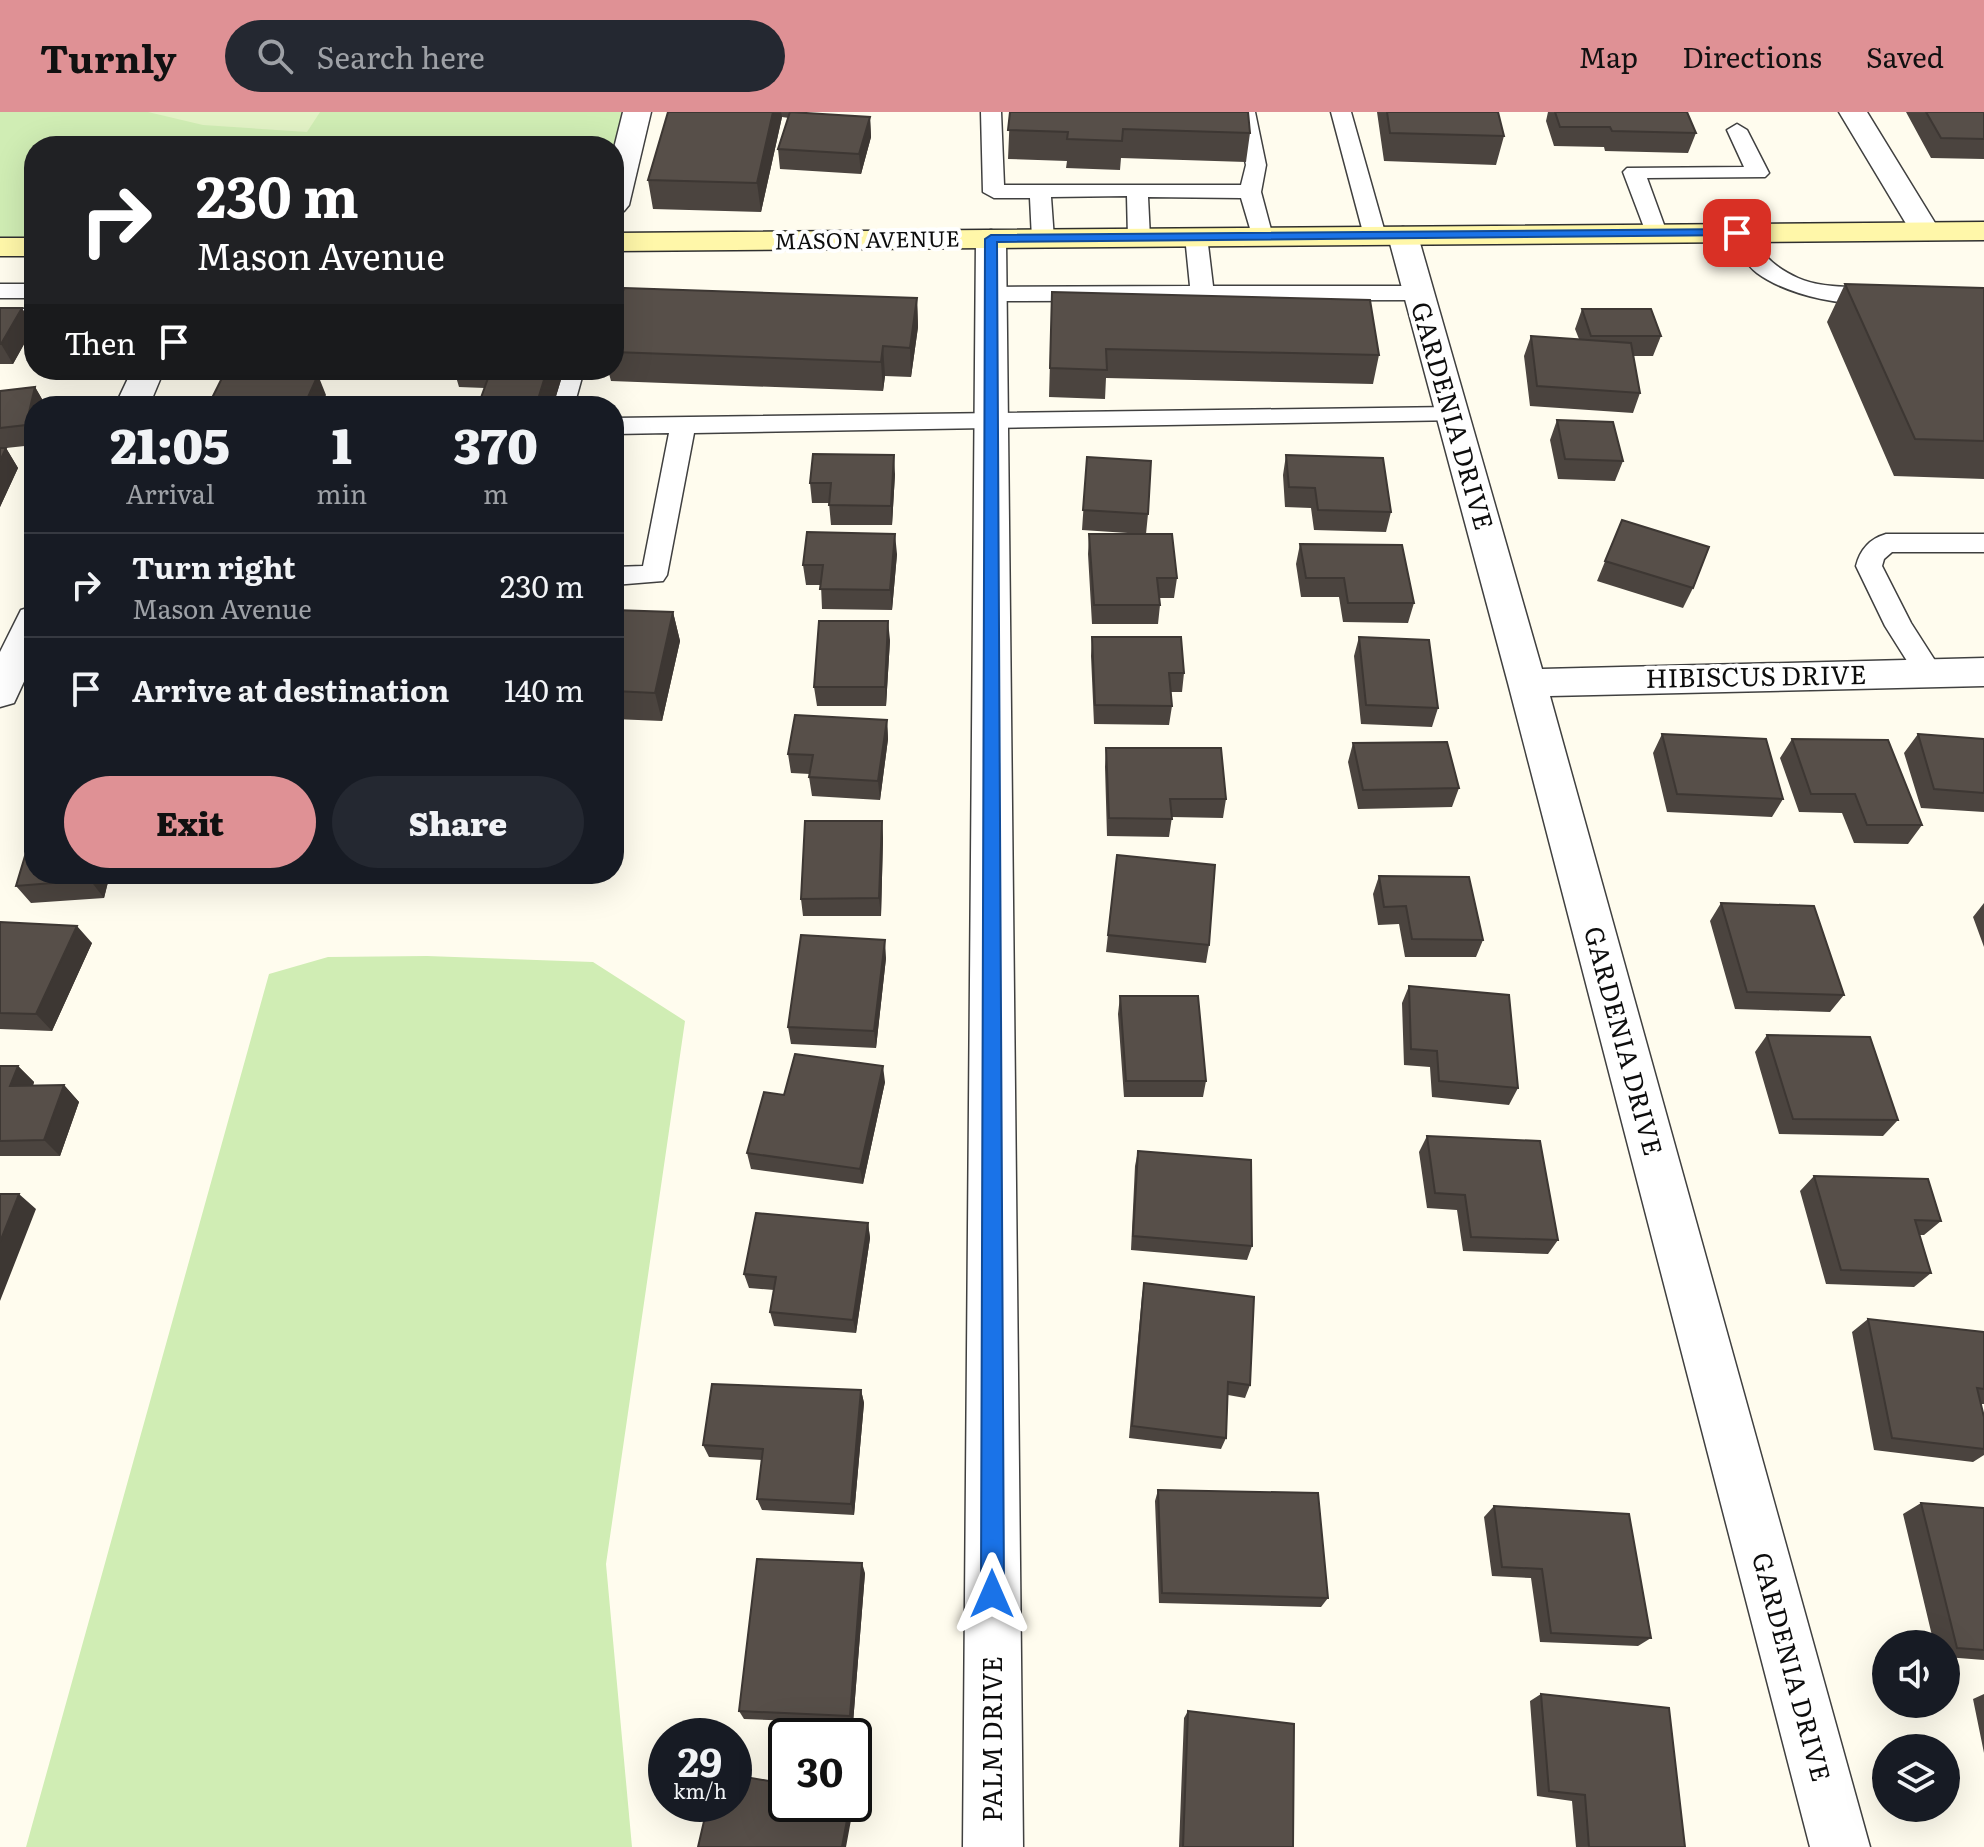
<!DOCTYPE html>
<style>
body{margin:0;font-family:Literata,serif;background:#242831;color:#f1f3f6;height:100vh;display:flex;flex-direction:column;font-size:30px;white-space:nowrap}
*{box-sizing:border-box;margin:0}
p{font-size:26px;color:#9ea1a6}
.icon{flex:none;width:44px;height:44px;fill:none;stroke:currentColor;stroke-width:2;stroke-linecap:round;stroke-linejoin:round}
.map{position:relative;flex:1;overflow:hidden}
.details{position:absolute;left:24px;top:284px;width:600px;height:488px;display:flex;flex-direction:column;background:#171b24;border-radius:32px;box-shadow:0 8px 32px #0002}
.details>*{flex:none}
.banner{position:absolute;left:24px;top:24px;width:600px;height:244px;border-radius:32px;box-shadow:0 8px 32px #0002;background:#202124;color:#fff;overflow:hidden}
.buttons{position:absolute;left:1872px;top:1518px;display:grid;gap:16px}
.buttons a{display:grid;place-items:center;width:88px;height:88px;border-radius:50%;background:#171b24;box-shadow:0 8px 32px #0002;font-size:40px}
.speed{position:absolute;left:648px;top:1606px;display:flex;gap:16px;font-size:40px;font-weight:700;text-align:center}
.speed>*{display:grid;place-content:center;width:104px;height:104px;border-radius:50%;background:#171b24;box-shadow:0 8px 32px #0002;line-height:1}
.speed small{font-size:20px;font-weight:400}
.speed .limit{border:4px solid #111;border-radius:12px;background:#fff;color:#111}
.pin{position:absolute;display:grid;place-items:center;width:68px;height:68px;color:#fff;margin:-34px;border-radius:16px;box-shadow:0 4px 12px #0006}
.me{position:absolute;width:88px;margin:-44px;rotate:0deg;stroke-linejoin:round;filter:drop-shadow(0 0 6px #0008)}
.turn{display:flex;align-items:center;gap:28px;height:168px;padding:0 40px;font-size:36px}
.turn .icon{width:104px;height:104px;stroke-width:2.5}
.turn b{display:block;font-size:56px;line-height:68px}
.then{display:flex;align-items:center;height:76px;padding:0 40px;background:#0003;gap:16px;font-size:30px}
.eta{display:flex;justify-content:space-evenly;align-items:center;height:136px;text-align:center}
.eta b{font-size:48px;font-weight:800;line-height:56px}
.action{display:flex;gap:16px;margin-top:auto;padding:16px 40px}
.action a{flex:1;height:92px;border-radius:48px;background:#df9195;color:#111;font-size:32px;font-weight:800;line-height:92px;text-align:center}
.action a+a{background:#242831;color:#f1f3f6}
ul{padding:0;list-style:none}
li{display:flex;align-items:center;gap:24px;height:104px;padding:0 40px;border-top:2px solid #363941}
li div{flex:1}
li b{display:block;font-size:30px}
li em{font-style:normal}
header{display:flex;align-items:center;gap:48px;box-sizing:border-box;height:112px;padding:0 40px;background:#df9195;color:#111}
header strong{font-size:38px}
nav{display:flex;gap:44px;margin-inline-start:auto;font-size:28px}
.search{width:560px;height:72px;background:#242831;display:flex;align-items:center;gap:20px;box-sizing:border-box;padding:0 28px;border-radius:44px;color:#9ea1a6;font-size:30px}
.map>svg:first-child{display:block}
.green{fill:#d0edb4}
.pitch{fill:#e3f3c6}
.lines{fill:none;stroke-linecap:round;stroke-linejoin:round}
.service-casing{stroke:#404040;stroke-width:3}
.minor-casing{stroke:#404040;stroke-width:3}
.tertiary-casing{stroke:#404040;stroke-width:3}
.secondary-casing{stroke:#2f2f2f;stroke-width:3}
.service{fill:#fff;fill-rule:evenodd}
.minor{fill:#fff;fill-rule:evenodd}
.tertiary{fill:#fff;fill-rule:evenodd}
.secondary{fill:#fff7a9;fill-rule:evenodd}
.wall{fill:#4b443f}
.shaded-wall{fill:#3d3733}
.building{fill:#574f49;stroke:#3d3733;stroke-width:2}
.route{fill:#1a73e8;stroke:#114b97;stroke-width:2}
.labels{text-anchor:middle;stroke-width:8;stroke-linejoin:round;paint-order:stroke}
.far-street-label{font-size:22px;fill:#0d0d0d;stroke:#fff}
.street-label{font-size:26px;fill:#0d0d0d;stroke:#fff}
</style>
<header>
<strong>Turnly</strong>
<div class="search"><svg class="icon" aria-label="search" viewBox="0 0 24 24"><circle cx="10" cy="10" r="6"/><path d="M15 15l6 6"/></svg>Search here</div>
<nav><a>Map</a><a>Directions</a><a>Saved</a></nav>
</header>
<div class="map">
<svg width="1984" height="1735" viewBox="0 0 1984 1735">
<rect width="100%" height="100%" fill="#fffcee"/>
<path class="green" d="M 0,0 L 637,0 L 614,94 L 614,34 L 34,34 L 34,135 L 0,135 Z
M 427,844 L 593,850 L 685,909 L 606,1452 L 632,1735 L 26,1735 L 269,862 L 328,845 Z"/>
<path class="pitch" d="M 148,0 L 320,0 L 307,20 L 203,13 Z"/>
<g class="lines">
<g class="service-casing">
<path id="service" d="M 981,0 L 1001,0 L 1004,73 L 1241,73 L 1246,53 L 1235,0 L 1255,0 L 1266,53 L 1261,80 L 1273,125 L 1270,130 L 1254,130 L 1241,86 L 1148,85 L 1150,126 L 1139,133 L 1128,126 L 1127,84 L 1051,85 L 1054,127 L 1043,134 L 1035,132 L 1032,127 L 1030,86 L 994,86 L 983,80 Z
M 1331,0 L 1351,0 L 1386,124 L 1383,129 L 1375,131 L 1364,124 Z
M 1737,12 L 1747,18 L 1769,61 L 1765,65 L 1647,66 L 1667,121 L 1656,128 L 1648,126 L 1623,60 L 1627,56 L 1744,55 L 1727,18 Z
M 1737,114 C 1751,118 1757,135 1767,145 C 1775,154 1787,161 1798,166 C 1828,179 1860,172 1891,179 L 1894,184 L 1891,189 C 1853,198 1788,184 1757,161 C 1744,151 1735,134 1726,121 Z
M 1196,117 L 1207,124 L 1213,174 L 1418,174 L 1426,176 L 1429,181 L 1426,186 L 1418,188 L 991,189 L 983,187 L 980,182 L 983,177 L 991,175 L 1190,174 L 1185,124 Z
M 0,172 L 34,172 L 34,186 L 0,186 Z
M 0,197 L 34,197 L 34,211 L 0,211 Z
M 560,258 L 584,258 L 574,294 L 550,294 Z
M 1452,295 L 1461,298 L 1464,303 L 1461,308 L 694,321 L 667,463 L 663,469 L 614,473 L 614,455 L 643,454 L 669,321 L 614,322 L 614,306 Z
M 1886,422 L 1984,422 L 1984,440 L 1892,440 L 1884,447 L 1882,454 L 1911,511 L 1943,561 L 1939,568 L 1929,571 L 1919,568 L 1885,514 L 1856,454 C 1860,438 1869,427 1886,422 Z"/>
</g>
<g class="minor-casing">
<path id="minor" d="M 1839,0 L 1867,0 L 1940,119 L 1936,125 L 1925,128 L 1914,125 Z
M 1403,115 L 1414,118 L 1418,124 L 1542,557 L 1984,546 L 1984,574 L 1550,584 L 1870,1735 L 1810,1735 L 1508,571 L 1388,124 L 1392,118 Z
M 991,118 L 1002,121 L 1006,127 L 1023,1735 L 963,1735 L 976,127 L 980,121 Z
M 132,258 L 164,258 L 149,294 L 115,294 Z
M 34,494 L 34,548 L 14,591 L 0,595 L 0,540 L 21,498 Z"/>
</g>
<g class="tertiary-casing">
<path id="tertiary" d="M 623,0 L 651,0 L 629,93 L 624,99 L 614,102 L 614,36 Z"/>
</g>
<g class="secondary-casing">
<path id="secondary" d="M 1984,110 L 1984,128 L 614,139 L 614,121 Z
M 0,126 L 34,126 L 34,144 L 0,144 Z"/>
</g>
<use href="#service" class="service"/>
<use href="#minor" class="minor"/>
<use href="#tertiary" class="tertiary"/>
<use href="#secondary" class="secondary"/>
</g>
<path class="wall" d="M 668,0 L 795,0 L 870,5 L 871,25 L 861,62 L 780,57 L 778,37 L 789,6 L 782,5 L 761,100 L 653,97 L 648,68 Z
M 1010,0 L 1250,21 L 1246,50 L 1121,46 L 1120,58 L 1066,56 L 1067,49 L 1008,47 Z
M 1377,0 L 1498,0 L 1504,24 L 1496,53 L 1384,49 Z
M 1548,0 L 1687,0 L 1696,21 L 1688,41 L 1605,39 L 1604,35 L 1554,34 L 1546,9 Z
M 1906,0 L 1984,0 L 1984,47 L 1931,46 Z
M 1845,172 L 1984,176 L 1984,367 L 1894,364 L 1827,210 Z
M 1052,180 L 1379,243 L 1373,272 L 1106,266 L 1105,287 L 1049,285 Z
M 917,186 L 918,215 L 911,265 L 885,264 L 883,279 L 611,269 L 608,258 L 614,258 L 614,209 Z
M 0,196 L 22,196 L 33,216 L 13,252 L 0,252 Z
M 1582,197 L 1661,224 L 1653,244 L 1633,244 L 1640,281 L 1633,301 L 1530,294 L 1524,244 L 1531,224 L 1579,227 L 1575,217 Z
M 307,258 L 397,258 L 394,263 Z
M 454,258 L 564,258 L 553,294 L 478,294 L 485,276 L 459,275 Z
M 35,275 L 46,294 L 34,294 L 34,333 L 6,336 L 18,356 L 0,395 L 0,279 Z
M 1557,308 L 1623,349 L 1615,369 L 1558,367 L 1550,328 Z
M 1286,343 L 1391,400 L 1386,420 L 1314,418 L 1311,396 L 1285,395 L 1283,363 Z
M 1087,345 L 1148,402 L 1146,422 L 1177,466 L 1174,486 L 1159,486 L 1160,493 L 1158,512 L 1092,512 L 1088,442 L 1089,422 L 1143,422 L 1082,418 Z
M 895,362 L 892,413 L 831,413 L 829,391 L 812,391 L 810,371 Z
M 1622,408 L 1693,476 L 1683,496 L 1597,469 Z
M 1300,432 L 1414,491 L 1408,511 L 1343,510 L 1339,485 L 1301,485 L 1296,452 Z
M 897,442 L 892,498 L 822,497 L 821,473 L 806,473 L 803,453 Z
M 614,498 L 673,500 L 680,529 L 662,609 L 614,607 Z
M 1092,525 L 1184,561 L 1182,580 L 1171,580 L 1172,594 L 1169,613 L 1094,612 L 1091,544 Z
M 1359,525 L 1438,596 L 1432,615 L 1361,612 L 1354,544 Z
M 890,528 L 886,594 L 817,594 L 814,575 Z
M 887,608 L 888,627 L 880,688 L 812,684 L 809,665 L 810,662 L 791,661 L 788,642 Z
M 1662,622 L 1783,687 L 1772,705 L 1667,700 L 1653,641 Z
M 1918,622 L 1984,627 L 1984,700 L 1921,696 L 1904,641 Z
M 1792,627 L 1922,713 L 1908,732 L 1854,731 L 1842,701 L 1799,700 L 1780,646 Z
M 1353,631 L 1459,676 L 1452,695 L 1358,697 L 1348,650 Z
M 1106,636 L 1226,687 L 1223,706 L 1172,705 L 1169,725 L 1107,724 L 1105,655 Z
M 882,709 L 883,727 L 881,804 L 803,804 L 801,787 Z
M 1117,743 L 1209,833 L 1206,851 L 1106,840 Z
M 110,762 L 104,786 L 31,791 L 16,774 Z
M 1379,764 L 1483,828 L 1476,845 L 1405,845 L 1399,812 L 1378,813 L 1373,782 Z
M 1721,791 L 1844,883 L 1830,900 L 1735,897 L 1710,809 Z
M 1984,791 L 1984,835 L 1973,805 Z
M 0,810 L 92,831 L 52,919 L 0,917 Z
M 886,846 L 876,936 L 791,932 L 788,915 Z
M 1409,874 L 1518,976 L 1509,993 L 1432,985 L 1430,955 L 1404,953 L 1402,891 Z
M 1120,884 L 1206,969 L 1203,985 L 1124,985 L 1118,902 Z
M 1767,923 L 1898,1008 L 1883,1024 L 1779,1022 L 1755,940 Z
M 0,954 L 18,954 L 34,970 L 33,974 L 64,973 L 79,990 L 60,1044 L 0,1044 Z
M 885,970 L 863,1072 L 751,1057 L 747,1041 L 784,983 Z
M 1427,1024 L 1558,1128 L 1548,1142 L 1463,1139 L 1457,1098 L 1427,1096 L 1419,1040 Z
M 1138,1039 L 1252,1134 L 1247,1148 L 1131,1138 L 1135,1054 Z
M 1814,1064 L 1941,1109 L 1924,1123 L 1919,1123 L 1931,1161 L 1914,1175 L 1826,1172 L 1800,1079 Z
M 868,1111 L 870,1126 L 856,1221 L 774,1214 L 770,1200 L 774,1178 L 749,1176 L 744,1162 Z
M 1144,1171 L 1250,1273 L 1245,1286 L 1228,1283 L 1226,1326 L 1221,1337 L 1129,1326 L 1142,1184 Z
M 1868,1207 L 1984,1220 L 1984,1292 L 1981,1292 L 1984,1305 L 1984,1343 L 1973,1350 L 1874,1338 L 1852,1220 Z
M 861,1278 L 864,1291 L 854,1403 L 762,1398 L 757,1387 L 762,1348 L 709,1345 L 703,1333 Z
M 1158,1378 L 1328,1486 L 1321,1495 L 1159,1491 L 1155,1389 Z
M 1921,1391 L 1984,1396 L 1984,1548 L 1946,1545 L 1946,1532 L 1934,1532 L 1903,1402 Z
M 1494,1394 L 1651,1526 L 1638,1534 L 1540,1530 L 1531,1466 L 1492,1464 L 1484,1405 Z
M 865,1461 L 853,1611 L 744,1607 L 739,1599 Z
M 1541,1582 L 1685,1735 L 1576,1735 L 1572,1689 L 1537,1684 L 1530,1589 Z
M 1984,1582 L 1984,1641 L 1973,1587 Z
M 1188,1599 L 1293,1735 L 1179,1735 L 1184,1606 Z"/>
<path class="shaded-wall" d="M 773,0 L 781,0 L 782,5 L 761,100 L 757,71 Z
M 870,5 L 871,25 L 861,62 L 859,42 Z
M 917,186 L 918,215 L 911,265 L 910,236 Z
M 22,196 L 33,216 L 13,252 L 1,232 Z
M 883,234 L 885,264 L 883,279 L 881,250 Z
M 547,258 L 564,258 L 553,294 L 536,294 Z
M 318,263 L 326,283 L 321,294 L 304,294 Z
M 35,275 L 46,294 L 34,294 L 34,326 L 26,313 Z
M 6,336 L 18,356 L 0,395 L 0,349 Z
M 894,343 L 895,362 L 892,413 L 891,394 Z
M 895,422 L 897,442 L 892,498 L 890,478 Z
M 673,500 L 680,529 L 662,609 L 655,581 Z
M 888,509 L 890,528 L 886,594 L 885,575 Z
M 887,608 L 888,627 L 880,688 L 878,669 Z
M 882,709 L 883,727 L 881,804 L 879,786 Z
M 92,762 L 110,762 L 104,786 L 90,768 Z
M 77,814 L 92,831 L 52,919 L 36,902 Z
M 885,828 L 886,846 L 876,936 L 874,919 Z
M 18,954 L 34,970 L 27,990 L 10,974 Z
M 883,954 L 885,970 L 863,1072 L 860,1057 Z
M 64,973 L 79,990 L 60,1044 L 44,1028 Z
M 19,1082 L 36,1097 L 0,1189 L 0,1130 Z
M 868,1111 L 870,1126 L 856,1221 L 853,1208 Z
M 861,1278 L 864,1291 L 854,1403 L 851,1392 Z
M 862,1451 L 865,1461 L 853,1611 L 850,1604 Z
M 850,1692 L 854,1692 L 846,1735 L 842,1735 Z"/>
<path class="building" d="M 668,0 L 773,0 L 757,71 L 648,68 Z
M 790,0 L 870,5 L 859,42 L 778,37 Z
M 1010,0 L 1248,0 L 1250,21 L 1123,17 L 1122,29 L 1067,27 L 1068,20 L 1008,18 Z
M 1387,0 L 1498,0 L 1504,24 L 1390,21 Z
M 1555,0 L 1687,0 L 1696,21 L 1612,19 L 1610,15 L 1560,15 Z
M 1926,0 L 1984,0 L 1984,27 L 1941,26 Z
M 1845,172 L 1984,176 L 1984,329 L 1915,327 Z
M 624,176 L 917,186 L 910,236 L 883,234 L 881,250 L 614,240 L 614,209 Z
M 1052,180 L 1370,188 L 1379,243 L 1106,237 L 1107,258 L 1050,256 Z
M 0,196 L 22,196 L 1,232 L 0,232 Z
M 1582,197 L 1651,197 L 1661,224 L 1591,224 Z
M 1531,224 L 1631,231 L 1640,281 L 1537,274 Z
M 491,258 L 547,258 L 536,294 L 478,294 Z
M 224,262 L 318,263 L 304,294 L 208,294 Z
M 35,275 L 26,313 L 0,316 L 0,279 Z
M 1557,308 L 1613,310 L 1623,349 L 1565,347 Z
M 0,336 L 6,336 L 0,349 Z
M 813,342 L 894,343 L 891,394 L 829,393 L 831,371 L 810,371 Z
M 1286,343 L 1383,346 L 1391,400 L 1318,398 L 1315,376 L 1289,375 Z
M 1087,345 L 1151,349 L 1148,402 L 1083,398 Z
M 1622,408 L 1709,435 L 1693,476 L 1605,449 Z
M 807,420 L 895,422 L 890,478 L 820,477 L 823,453 L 803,453 Z
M 1089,422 L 1172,422 L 1177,466 L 1157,466 L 1160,493 L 1094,493 Z
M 1300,432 L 1402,433 L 1414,491 L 1348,491 L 1344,466 L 1306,466 Z
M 614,498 L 673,500 L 655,581 L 614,579 Z
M 819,509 L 888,509 L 885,575 L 814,575 Z
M 1092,525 L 1181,525 L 1184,561 L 1169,561 L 1172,594 L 1095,593 Z
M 1359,525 L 1429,528 L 1438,596 L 1366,593 Z
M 795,603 L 887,608 L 878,669 L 809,665 L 813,643 L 788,642 Z
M 1662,622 L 1766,627 L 1783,687 L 1677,682 Z
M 1918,622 L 1984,627 L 1984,681 L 1934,677 Z
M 1792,627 L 1888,628 L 1922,713 L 1867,713 L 1855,682 L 1811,682 Z
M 1447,630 L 1459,676 L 1363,678 L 1353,631 Z
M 1106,636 L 1221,636 L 1226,687 L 1170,687 L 1172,707 L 1109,706 Z
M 805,709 L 882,709 L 879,786 L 801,787 Z
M 34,714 L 34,762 L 92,762 L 90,768 L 16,774 Z
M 1117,743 L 1215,753 L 1209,833 L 1108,823 Z
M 1379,764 L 1469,765 L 1483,828 L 1412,827 L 1406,794 L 1384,795 Z
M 1721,791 L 1814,794 L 1844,883 L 1747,880 Z
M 0,810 L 77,814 L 36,902 L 0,901 Z
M 801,823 L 885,828 L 874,919 L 788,915 Z
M 1409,874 L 1509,883 L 1518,976 L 1439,969 L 1437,939 L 1411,937 Z
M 1120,884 L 1198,884 L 1206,969 L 1126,969 Z
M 1767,923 L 1870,925 L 1898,1008 L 1793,1007 Z
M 795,942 L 883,954 L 860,1057 L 747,1041 L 764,980 L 784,983 Z
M 0,954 L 18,954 L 10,974 L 64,973 L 44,1028 L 0,1029 Z
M 1427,1024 L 1540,1029 L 1558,1128 L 1471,1125 L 1465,1083 L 1435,1081 Z
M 1138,1039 L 1251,1048 L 1252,1134 L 1133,1124 Z
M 1814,1064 L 1928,1067 L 1941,1109 L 1915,1108 L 1931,1161 L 1841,1158 Z
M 0,1082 L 19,1082 L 0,1130 Z
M 756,1101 L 868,1111 L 853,1208 L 770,1200 L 776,1165 L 744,1162 Z
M 1144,1171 L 1254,1185 L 1250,1273 L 1228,1270 L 1226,1326 L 1132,1314 Z
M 1868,1207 L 1984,1220 L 1984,1277 L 1977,1276 L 1984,1305 L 1984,1337 L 1892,1326 Z
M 712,1272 L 861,1278 L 851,1392 L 757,1387 L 763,1337 L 703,1333 Z
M 1158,1378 L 1318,1381 L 1328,1486 L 1162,1481 Z
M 1921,1391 L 1984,1396 L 1984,1538 L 1957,1536 Z
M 1494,1394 L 1629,1402 L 1651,1526 L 1551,1521 L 1542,1457 L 1502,1455 Z
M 757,1447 L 862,1451 L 850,1604 L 739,1599 Z
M 1541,1582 L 1669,1596 L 1685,1735 L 1589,1735 L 1585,1683 L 1549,1679 Z
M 1188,1599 L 1294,1612 L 1293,1735 L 1183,1735 Z
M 734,1663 L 786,1672 L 786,1692 L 850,1692 L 842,1735 L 698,1735 L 708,1692 L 734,1692 Z"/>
<path class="route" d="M 1737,117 L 1743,121 L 1742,123 L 997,130 L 1004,1482 L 1001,1490 L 992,1493 L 984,1490 L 981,1482 L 985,127 L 991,123 Z"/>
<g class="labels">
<g class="far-street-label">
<text transform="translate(867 128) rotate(-1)" y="8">MASON AVENUE</text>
</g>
<g class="street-label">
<text transform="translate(1452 304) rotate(74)" y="9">GARDENIA DRIVE</text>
<text transform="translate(1756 565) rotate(-1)" y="9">HIBISCUS DRIVE</text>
<text transform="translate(1623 929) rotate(75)" y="9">GARDENIA DRIVE</text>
<text transform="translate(1791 1555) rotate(75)" y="9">GARDENIA DRIVE</text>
<text transform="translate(993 1627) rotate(-90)" y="9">PALM DRIVE</text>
</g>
</g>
</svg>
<div class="buttons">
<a><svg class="icon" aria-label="sound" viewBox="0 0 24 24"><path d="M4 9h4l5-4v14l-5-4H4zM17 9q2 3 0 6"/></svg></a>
<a><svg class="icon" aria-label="layers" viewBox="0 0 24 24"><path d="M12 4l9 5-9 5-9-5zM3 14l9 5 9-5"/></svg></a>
</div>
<div class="speed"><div>29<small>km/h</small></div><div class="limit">30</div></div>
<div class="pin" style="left:1737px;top:121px;background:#d93025"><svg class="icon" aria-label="arrive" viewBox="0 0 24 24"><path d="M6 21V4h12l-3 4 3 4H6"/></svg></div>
<svg class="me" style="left:992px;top:1482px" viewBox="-20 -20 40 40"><path d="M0-17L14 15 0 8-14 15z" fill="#1a73e8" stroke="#fff" stroke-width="4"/></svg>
<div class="banner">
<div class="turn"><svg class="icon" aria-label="right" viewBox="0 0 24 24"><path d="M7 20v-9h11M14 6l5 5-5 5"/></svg><div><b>230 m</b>Mason Avenue</div></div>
<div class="then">Then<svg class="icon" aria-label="arrive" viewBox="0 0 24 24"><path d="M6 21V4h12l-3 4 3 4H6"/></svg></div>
</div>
<section class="details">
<div class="eta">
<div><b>21:05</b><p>Arrival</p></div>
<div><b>1</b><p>min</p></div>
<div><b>370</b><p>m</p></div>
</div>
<ul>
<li><svg class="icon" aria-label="right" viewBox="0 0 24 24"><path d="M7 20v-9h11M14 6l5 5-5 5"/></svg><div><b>Turn right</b><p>Mason Avenue</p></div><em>230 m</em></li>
<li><svg class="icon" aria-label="arrive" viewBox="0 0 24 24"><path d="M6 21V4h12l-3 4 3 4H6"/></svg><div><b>Arrive at destination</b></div><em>140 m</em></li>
</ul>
<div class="action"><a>Exit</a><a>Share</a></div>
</section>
</div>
